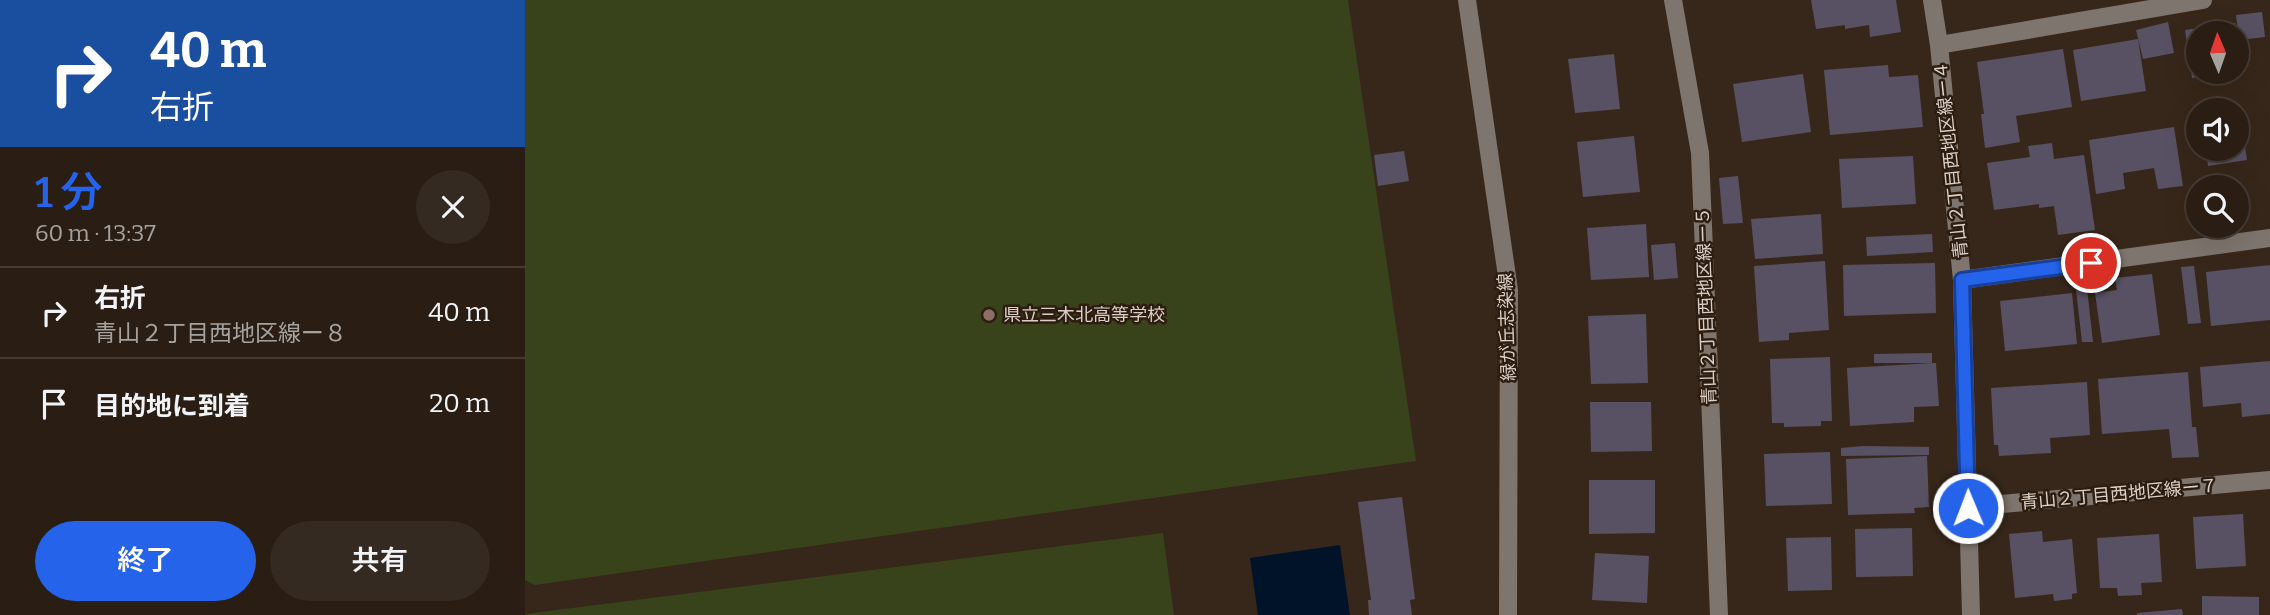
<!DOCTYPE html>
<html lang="ja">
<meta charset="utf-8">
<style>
body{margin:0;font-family:Bitter,"Noto Sans JP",serif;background:#352a22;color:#f1f3f6;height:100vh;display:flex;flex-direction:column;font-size:26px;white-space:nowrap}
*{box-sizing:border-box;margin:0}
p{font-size:23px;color:#a5a2a0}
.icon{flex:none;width:38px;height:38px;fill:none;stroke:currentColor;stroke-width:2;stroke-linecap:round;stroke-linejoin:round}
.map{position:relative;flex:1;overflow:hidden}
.drawer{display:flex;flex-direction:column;background:#291d14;width:525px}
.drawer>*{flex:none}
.banner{background:#1a4fa0;color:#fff;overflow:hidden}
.needle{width:46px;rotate:358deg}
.buttons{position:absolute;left:1661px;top:21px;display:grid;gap:14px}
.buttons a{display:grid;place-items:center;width:63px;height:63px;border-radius:50%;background:#291d14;box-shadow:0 7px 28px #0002,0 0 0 2px #453b34;font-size:35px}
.pin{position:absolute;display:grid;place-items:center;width:60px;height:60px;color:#fff;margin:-30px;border:4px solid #fff;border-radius:50%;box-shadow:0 2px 7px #0007}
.me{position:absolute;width:77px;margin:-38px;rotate:359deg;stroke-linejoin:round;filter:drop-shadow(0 0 5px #0008)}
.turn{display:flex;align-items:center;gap:24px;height:147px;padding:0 35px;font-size:32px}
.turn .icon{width:91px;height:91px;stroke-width:2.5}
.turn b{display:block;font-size:49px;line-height:60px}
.round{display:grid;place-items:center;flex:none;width:74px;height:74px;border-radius:37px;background:#352a22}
.summary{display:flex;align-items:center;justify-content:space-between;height:119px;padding:0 35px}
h1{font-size:42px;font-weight:600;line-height:52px;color:#2563eb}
.primary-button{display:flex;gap:14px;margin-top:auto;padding:14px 35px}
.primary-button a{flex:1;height:80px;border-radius:42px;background:#2563eb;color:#fff;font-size:28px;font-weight:600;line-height:80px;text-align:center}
.primary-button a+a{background:#352a22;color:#f1f3f6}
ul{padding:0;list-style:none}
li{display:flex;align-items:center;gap:21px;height:91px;padding:0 35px;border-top:2px solid #453b34}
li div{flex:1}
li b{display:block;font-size:26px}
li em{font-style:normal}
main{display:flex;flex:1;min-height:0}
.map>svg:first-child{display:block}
.green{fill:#38421b}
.water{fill:#001329}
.building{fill:#585164}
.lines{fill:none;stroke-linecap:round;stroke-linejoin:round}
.minor{stroke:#7e756e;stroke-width:18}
.route-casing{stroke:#184099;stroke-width:18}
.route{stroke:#2563eb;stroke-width:12}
.education-dot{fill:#8d6e63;stroke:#2d1d10;stroke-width:2.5}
.labels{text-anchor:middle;stroke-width:5;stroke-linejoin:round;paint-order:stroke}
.street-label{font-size:18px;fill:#dacfc7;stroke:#2d1d10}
.poi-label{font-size:18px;fill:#dacfc7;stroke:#2d1d10;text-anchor:start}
</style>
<main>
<section class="drawer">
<div class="banner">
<div class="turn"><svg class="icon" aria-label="right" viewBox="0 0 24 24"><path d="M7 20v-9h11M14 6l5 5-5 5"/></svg><div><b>40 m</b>右折</div></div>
</div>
<div class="summary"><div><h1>1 分</h1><p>60 m · 13:37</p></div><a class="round"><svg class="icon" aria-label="close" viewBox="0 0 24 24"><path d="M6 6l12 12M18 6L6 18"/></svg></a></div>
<ul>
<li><svg class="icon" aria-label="right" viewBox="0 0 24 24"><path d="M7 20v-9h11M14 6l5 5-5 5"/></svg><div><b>右折</b><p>青山２丁目西地区線ー８</p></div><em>40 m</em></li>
<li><svg class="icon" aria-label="arrive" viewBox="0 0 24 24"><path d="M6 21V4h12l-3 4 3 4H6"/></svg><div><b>目的地に到着</b></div><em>20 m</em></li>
</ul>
<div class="primary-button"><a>終了</a><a>共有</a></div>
</section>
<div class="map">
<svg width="1745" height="615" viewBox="0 0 1745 615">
<rect width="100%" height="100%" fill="#37271a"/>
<path class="green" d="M 0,0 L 823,0 L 891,461 L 10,585 L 0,580 Z
M 638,533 L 649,615 L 0,615 L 0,614 Z"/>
<path class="water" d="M 815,545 L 825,615 L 733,615 L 725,558 Z"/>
<path class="building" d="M 1286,0 L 1371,0 L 1376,32 L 1345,37 L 1344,25 L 1320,29 L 1320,25 L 1291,29 Z
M 1737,12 L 1740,37 L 1714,40 L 1711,15 Z
M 1643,22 L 1649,53 L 1618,59 L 1611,30 Z
M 1710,23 L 1711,33 L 1673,33 L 1673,72 L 1703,72 L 1703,73 L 1667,78 L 1660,30 Z
M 1613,39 L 1621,91 L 1556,101 L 1548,50 Z
M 1538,49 L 1547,107 L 1491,116 L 1495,142 L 1460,148 L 1456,114 L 1459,114 L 1452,62 Z
M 1089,54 L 1095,109 L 1050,113 L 1043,59 Z
M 1363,65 L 1364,77 L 1393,75 L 1398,127 L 1305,135 L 1299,70 Z
M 1278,74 L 1286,132 L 1217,142 L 1208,84 Z
M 1714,106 L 1722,160 L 1683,166 L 1681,149 L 1712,149 L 1712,110 L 1693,110 L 1693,109 Z
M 1649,127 L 1658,186 L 1633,189 L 1629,168 L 1598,173 L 1600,189 L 1571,194 L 1564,140 Z
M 1109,136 L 1115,192 L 1058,197 L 1052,142 Z
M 1527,143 L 1529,159 L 1559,155 L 1570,230 L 1533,235 L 1529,206 L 1514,208 L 1514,204 L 1469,210 L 1462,163 L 1505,157 L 1503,146 Z
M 879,151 L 884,181 L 853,186 L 849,155 Z
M 1388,156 L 1391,204 L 1317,208 L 1314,159 Z
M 1213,176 L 1218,223 L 1198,224 L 1194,178 Z
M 1296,214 L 1298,254 L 1230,259 L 1226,219 Z
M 1121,224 L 1124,277 L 1066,280 L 1062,228 Z
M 1407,234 L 1408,252 L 1342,256 L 1341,237 Z
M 1150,243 L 1153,278 L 1129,280 L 1126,245 Z
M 1300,261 L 1304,330 L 1264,333 L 1264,340 L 1234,342 L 1229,266 Z
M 1410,263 L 1411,313 L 1319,316 L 1318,265 Z
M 1745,265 L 1745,320 L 1686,326 L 1681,272 Z
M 1669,266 L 1676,323 L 1663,324 L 1656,267 Z
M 1627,274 L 1635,335 L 1577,343 L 1570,293 L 1592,290 L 1590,278 Z
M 1561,279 L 1568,342 L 1557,342 L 1550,281 Z
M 1547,293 L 1552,344 L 1480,351 L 1475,301 Z
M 1121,314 L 1123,383 L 1066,384 L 1063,316 Z
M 1407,353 L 1407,363 L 1349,363 L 1349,354 Z
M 1305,357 L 1307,421 L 1296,421 L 1296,426 L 1259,427 L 1259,423 L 1247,423 L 1245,359 Z
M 1745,361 L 1745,414 L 1717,417 L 1716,403 L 1678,407 L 1675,367 Z
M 1408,363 L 1411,363 L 1414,406 L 1389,407 L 1389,422 L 1325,426 L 1322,368 Z
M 1663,372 L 1667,427 L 1671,427 L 1674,457 L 1647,458 L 1644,429 L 1577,434 L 1573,379 Z
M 1562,382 L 1565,435 L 1525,438 L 1526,453 L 1474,456 L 1473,445 L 1469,445 L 1466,388 Z
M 1065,402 L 1126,402 L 1127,451 L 1066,452 Z
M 1338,446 L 1404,447 L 1404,455 L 1316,456 L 1316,448 Z
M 1305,452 L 1307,504 L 1241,506 L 1239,454 Z
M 1402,456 L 1404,507 L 1389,508 L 1390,513 L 1323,515 L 1321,459 Z
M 1064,480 L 1130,480 L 1130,533 L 1064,534 Z
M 877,497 L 890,599 L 885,600 L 887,615 L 844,615 L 843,600 L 846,600 L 833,502 Z
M 1718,514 L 1721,566 L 1671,569 L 1668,517 Z
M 1387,528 L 1388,576 L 1331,577 L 1330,529 Z
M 1517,531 L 1518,542 L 1547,539 L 1552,593 L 1547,594 L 1547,599 L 1529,601 L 1528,594 L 1490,598 L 1484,534 Z
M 1634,534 L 1637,582 L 1616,583 L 1617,595 L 1593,596 L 1592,588 L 1575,588 L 1572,538 Z
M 1306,537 L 1307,590 L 1263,591 L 1261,538 Z
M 1070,553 L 1124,556 L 1122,603 L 1067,600 Z
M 1677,596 L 1734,597 L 1734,615 L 1677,615 Z
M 1657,609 L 1658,615 L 1612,615 L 1612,613 Z"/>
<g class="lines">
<path class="minor" d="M 942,0 L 984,290 L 983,615
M 1148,0 L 1175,153 L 1194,615
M 1407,0 L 1414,45 L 1437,280 L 1446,615
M 1414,45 L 1678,0
M 1437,280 L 1745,238
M 1443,507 L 1745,480"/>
</g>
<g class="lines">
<g class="route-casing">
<path id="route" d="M 1443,508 L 1437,280 L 1566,263"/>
</g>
<use href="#route" class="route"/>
</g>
<circle class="education-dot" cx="464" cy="315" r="7"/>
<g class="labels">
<g class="street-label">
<text transform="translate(1426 160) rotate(-96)" y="6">青山２丁目西地区線ー４</text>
<text transform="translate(1181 306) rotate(-92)" y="6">青山２丁目西地区線ー５</text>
<text transform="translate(982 327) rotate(-92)" y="6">緑が丘志染線</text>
<text transform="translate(1594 494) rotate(-5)" y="6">青山２丁目西地区線ー７</text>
</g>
<g class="poi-label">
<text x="478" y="321">県立三木北高等学校</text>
</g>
</g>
</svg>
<div class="buttons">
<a><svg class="needle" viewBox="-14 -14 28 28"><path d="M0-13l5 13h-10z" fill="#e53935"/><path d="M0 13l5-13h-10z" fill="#a5a2a0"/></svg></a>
<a><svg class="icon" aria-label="sound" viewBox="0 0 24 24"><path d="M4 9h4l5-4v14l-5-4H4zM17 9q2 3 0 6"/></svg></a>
<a><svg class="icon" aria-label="search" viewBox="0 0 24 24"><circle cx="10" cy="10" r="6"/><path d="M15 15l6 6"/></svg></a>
</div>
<div class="pin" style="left:1566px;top:263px;background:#d93025"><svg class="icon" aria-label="arrive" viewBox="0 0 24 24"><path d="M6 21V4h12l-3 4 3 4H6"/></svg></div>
<svg class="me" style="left:1443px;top:508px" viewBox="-20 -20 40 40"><circle r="17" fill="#2563eb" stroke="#fff" stroke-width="3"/><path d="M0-11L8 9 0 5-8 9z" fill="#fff"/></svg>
</div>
</main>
